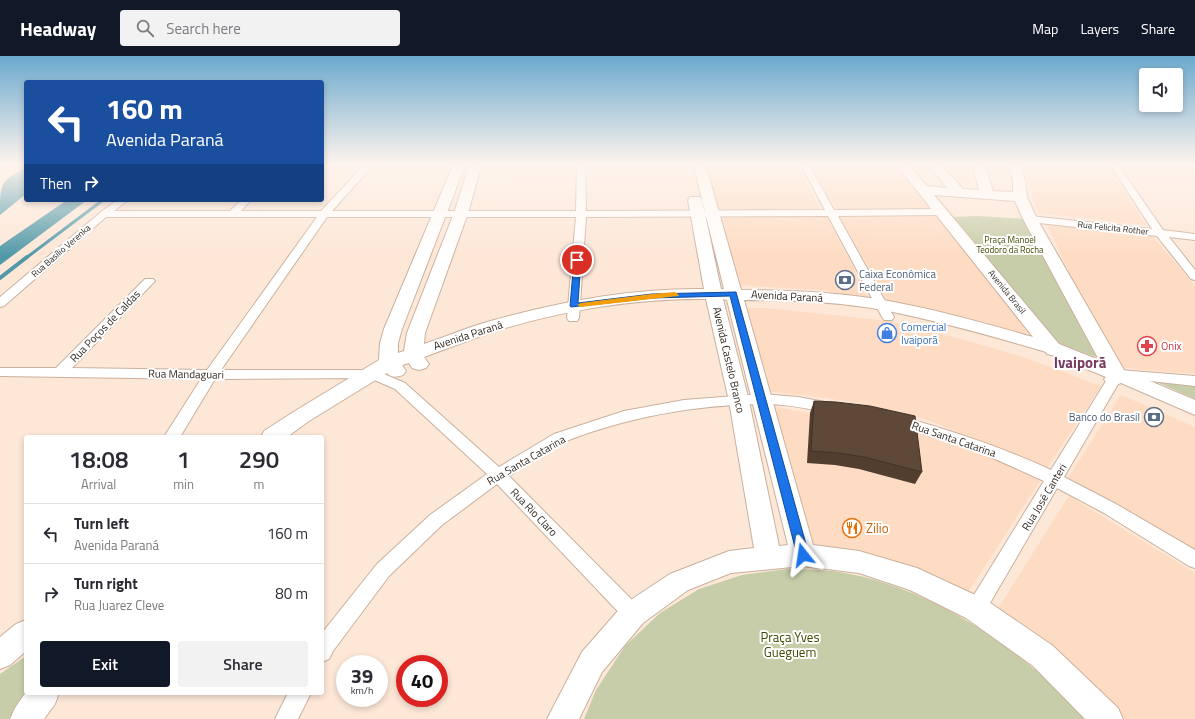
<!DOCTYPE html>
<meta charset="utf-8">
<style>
body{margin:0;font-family:"Titillium Web",sans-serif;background:#f2f2f3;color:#2b2b33;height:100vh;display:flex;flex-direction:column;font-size:15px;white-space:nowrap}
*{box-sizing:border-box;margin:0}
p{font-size:13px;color:#7c7c81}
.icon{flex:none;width:22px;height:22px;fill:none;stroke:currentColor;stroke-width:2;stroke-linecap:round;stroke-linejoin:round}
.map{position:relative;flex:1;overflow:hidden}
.details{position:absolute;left:24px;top:379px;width:300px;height:260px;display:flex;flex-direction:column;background:#fff;border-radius:4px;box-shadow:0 2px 6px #0003}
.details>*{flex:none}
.guide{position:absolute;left:24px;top:24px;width:300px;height:122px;border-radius:4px;box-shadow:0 2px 6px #0003;background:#1a4fa0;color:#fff;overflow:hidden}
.tools{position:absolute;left:1139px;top:12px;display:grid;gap:8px}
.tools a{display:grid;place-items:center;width:44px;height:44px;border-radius:4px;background:#fff;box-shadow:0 2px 6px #0003;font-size:20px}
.speed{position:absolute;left:336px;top:599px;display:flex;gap:8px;font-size:20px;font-weight:700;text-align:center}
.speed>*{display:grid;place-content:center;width:52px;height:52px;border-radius:50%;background:#fff;box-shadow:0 2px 6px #0003;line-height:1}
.speed small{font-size:10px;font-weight:400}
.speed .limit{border:6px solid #d22;background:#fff;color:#111}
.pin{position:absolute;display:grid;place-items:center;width:34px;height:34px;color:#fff;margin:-17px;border:2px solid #fff;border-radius:50%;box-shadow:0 1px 4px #0007}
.me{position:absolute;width:44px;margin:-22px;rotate:345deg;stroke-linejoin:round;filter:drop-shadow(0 0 3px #0008)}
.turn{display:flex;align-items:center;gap:14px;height:84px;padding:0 16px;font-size:18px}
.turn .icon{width:52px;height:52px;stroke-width:2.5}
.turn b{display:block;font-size:28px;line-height:34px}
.then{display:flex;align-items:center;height:38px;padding:0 16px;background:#0003;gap:8px;font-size:15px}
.eta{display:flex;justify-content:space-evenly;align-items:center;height:68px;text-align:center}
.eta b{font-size:24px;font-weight:600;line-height:28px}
.cta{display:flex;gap:8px;margin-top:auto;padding:8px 16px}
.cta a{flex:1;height:46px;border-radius:4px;background:#111827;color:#fff;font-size:16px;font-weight:600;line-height:46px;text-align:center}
.cta a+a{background:#f2f2f3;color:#2b2b33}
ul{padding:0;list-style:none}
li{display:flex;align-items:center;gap:12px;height:60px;padding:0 16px;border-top:1px solid #e1e1e2}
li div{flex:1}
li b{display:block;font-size:15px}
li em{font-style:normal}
header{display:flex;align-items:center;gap:24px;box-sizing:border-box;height:56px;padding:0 20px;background:#111827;color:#fff}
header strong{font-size:19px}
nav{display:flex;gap:22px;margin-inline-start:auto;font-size:14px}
.search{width:280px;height:36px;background:#f2f2f3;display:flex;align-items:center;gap:10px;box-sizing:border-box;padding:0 14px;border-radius:4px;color:#7c7c81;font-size:15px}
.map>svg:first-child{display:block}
.built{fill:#fedcc3}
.green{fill:#c8cda9}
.water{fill:#5199a8}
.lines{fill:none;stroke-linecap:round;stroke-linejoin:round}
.stream-far1{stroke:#5199a8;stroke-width:3}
.stream{stroke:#5199a8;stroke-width:4}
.street-casing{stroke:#cab09d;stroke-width:2}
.secondary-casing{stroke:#cab09d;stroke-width:2}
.street{fill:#fff;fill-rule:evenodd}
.secondary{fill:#fff;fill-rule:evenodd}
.wall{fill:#513e2f}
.building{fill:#5e4837;stroke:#423226}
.route{fill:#1a73e8;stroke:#114b97}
.slow{fill:#f59e0b}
.labels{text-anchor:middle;stroke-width:4;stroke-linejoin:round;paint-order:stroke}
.far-street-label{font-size:9px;fill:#322820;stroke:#fff}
.far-park-label{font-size:9px;fill:#444904;stroke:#fff}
.service-label{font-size:11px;fill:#4e5e75;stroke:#fff;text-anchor:start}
.street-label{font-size:11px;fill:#322820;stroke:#fff}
.shop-label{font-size:11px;fill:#366cbe;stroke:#fff;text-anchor:start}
.health-label{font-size:11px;fill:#be3a42;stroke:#fff;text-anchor:start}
.near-food-label{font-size:13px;fill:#c56008;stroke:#fff;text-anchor:start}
.near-park-label{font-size:13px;fill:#444904;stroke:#fff}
.district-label{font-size:15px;font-weight:bold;fill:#793a60;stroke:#fff}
</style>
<header>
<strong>Headway</strong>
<div class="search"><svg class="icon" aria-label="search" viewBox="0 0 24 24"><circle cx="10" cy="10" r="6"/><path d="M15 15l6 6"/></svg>Search here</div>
<nav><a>Map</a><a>Layers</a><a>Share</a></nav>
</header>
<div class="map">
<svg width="1195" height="663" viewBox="0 0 1195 663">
<rect width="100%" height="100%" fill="#fde7d7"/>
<path class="built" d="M 706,107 L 795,107 L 797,111 L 707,111 Z
M 810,107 L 892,107 L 930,153 L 837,153 Z
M 943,107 L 967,107 L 971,127 L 962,127 Z
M 1021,107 L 1106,107 L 1146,169 L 1038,157 Z
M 707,113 L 800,113 L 820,154 L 718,153 Z
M 938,160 L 1037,283 L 965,261 L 888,245 L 840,161 Z
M 721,161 L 827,161 L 869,242 L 829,235 L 741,229 Z
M 1046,167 L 1150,177 L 1195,230 L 1195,318 L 1124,312 L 1084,248 Z
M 744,252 L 766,252 L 889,265 L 968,285 L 1021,300 L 1101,330 L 1047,412 L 925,363 L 857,347 L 806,339 L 770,336 Z
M 1121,339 L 1195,371 L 1195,493 L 1068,422 Z
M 774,351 L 925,376 L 1042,422 L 967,538 L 812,491 Z
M 1069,440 L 1195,517 L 1195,663 L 1121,663 L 997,554 Z"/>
<path class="green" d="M 977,160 L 1026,163 L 1099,302 L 1057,288 L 952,161 Z
M 1155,325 L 1195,329 L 1195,343 Z
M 787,513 C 804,514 822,513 839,516 C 921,529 998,578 1058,634 C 1068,643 1076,653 1085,663 L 584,663 L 596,634 L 625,590 L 660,557 L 699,533 L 742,519 Z
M 26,600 L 26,637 L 28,637 L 10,663 L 0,663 L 0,618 Z"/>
<path class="water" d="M 26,112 L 26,138 L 0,159 C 0,127 0,125 26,112 Z
M 67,144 L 87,144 L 0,209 L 0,190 Z"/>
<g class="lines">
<path class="stream-far1" d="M 26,202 L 103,144"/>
<path class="stream" d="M 0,222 L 27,201"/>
<g class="street-casing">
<path id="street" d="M 366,107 L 375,107 L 332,155 L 576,155 L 577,107 L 585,107 L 586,155 L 825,154 L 800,107 L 808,107 L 834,154 L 942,153 L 947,156 L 942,159 L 838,160 L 894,261 L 892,264 L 884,264 L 882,261 L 828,160 L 586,161 L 579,262 L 577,265 L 569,265 L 567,262 L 576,161 L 327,161 L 221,314 L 372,314 L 377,315 L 405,327 L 499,411 L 554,378 L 624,355 L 684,344 L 762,338 L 798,341 L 830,347 L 835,348 L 837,352 L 835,356 L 830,357 C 808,353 784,347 761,348 C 695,349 628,361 566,385 C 549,392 525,410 509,420 L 640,552 L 643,558 L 640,564 L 633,567 L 626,564 L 497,428 L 442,469 L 389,520 L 333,595 L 329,603 L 322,606 L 322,577 L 377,508 L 430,459 L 487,418 L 395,333 L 370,322 L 215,323 L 180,381 L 164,381 L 201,323 L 0,320 L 0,312 L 56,312 L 145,223 L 153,223 L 155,225 L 153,227 L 72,312 L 207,314 L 317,161 L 106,161 L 4,250 L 0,251 L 0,241 L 101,156 L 117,144 L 128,144 L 114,155 L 230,155 L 241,144 L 251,144 L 241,155 L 321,155 Z
M 1109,107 L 1117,107 L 1163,174 L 1195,178 L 1195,184 L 1169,181 L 1195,214 L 1195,224 L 1191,223 L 1157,180 L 1030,166 L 1025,163 L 1030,160 L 1152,173 Z
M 1119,314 L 1195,320 L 1195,330 L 1114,321 L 1112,318 L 1114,315 Z
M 1111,323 L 1116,325 L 1118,328 L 1064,421 L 1116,448 L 1195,494 L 1195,512 L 1189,510 L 1104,457 L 1057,432 L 983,559 L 976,562 L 969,559 L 966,553 L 969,547 L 1044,425 L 986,399 L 955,387 L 893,369 L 891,365 L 893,361 L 898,360 C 951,374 1001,391 1051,414 L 1106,325 Z
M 288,637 L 311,637 L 298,663 L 275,663 Z"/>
</g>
<g class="secondary-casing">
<path id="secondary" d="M 454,107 L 466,107 L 402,273 L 398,287 L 398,297 L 404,295 L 407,277 L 454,157 L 470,107 L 482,107 L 468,157 L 425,277 L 424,288 C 445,281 466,272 487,266 C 557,246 631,232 704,233 L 688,144 L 690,141 L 700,141 L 702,144 L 721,233 L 724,233 L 693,107 L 705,107 L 741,234 C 788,234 837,236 883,244 C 934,253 984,267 1033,281 L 895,107 L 907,107 L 927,130 L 947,132 L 927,107 L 939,107 L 963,133 L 979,134 L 972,107 L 984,107 L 993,135 L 1013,136 L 1013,124 L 1008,107 L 1020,107 L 1025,124 L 1027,141 L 1037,163 L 1124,314 L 1195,344 L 1195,359 L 1121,327 L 1114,330 L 1107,328 L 1104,323 L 1106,321 L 1055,300 L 1047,298 L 1046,296 C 992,280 938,265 883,254 C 838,246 790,244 744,244 L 813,489 L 859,495 L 917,512 L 986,544 L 1053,590 L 1118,652 L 1123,663 L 1085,663 L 1033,610 L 966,562 L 910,534 L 859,517 L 803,510 L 731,517 L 688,534 L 643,567 L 602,616 L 579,663 L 547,663 L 582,596 L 623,549 L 670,518 L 729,495 L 754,492 L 729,345 L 706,243 C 638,242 564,254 499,274 C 474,282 449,292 424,301 L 429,308 L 426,312 L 419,314 L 412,312 L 409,307 L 402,309 L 406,315 L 403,319 C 397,321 391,322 387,317 L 309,365 L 287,381 L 261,381 L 264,375 L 295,355 L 379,304 L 380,287 L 384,273 ZM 934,139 L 1015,145 L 1023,163 L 1099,304 L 1059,288 ZM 723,243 L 727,244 L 788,489 L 779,490 L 749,345 Z
M 26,564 L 26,595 L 10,609 L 0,613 L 0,581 L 16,568 Z
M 26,636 L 26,637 L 59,637 L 55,648 L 44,663 L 10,663 L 15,652 Z"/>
</g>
<use href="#street" class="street"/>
<use href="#secondary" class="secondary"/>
</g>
<path class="wall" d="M 814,345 L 922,416 L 915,428 L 859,413 L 835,409 L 807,407 L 810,357 Z"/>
<path class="building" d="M 814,345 L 836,346 L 870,350 L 915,360 L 922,416 L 864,401 L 839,397 L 811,395 Z"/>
<linearGradient id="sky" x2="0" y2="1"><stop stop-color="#6ba9ce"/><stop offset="0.54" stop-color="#fef4ed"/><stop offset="1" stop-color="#fef4ed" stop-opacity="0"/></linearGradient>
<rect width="1195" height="200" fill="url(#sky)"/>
<path class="route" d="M 577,201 L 581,204 L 578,247 L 652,238 L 736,236 L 809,499 L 807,502 L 803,504 L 799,502 L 797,499 L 730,240 L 652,242 L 571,251 L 570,250 L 574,204 Z"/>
<path class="slow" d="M 675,236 L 679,239 L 678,240 L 581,251 L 577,249 L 581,247 L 652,238 Z"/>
<defs>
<g id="bank-ring" transform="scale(1)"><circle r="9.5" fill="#fff" stroke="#5c6f8a" stroke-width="1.5"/><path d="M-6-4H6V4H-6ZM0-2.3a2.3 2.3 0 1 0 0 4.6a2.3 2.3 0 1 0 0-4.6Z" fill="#5c6f8a"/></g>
<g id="shop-ring" transform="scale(1)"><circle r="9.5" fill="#fff" stroke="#3f7fe0" stroke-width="1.5"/><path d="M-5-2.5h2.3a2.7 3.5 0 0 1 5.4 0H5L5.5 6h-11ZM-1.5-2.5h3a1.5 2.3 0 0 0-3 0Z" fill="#3f7fe0"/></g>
<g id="pharmacy-ring" transform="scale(1)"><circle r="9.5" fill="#fff" stroke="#e0444e" stroke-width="1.5"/><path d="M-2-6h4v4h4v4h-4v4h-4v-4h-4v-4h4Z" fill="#e0444e"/></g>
<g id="restaurant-ring" transform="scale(1)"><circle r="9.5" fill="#fff" stroke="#e8710a" stroke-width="1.5"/><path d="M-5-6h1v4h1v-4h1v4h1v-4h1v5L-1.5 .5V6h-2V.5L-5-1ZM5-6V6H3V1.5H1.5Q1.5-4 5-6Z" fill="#e8710a"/></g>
</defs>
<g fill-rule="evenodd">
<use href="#bank-ring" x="845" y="224"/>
<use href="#shop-ring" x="887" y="277"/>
<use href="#pharmacy-ring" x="1147" y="290"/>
<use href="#bank-ring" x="1154" y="361"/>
<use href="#restaurant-ring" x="852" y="472"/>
</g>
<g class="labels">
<g class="far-street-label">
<text transform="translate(1113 172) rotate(6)" y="3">Rua Felicita Rother</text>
<text transform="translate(61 195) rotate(-41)" y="3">Rua Basílio Verenka</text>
<text transform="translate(1007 236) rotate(51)" y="3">Avenida Brasil</text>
</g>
<g class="far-park-label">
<text x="1010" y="187">Praça Manoel<tspan x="1010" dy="10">Teodoro da Rocha</tspan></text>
</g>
<g class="service-label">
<text x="859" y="222">Caixa Econômica<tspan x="859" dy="13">Federal</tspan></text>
<text x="1140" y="365" text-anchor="end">Banco do Brasil</text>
</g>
<g class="street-label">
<text transform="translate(787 240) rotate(3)" y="4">Avenida Paraná</text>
<text transform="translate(105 270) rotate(-46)" y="4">Rua Poços de Caldas</text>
<text transform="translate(468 279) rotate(-18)" y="4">Avenida Paraná</text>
<text transform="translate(729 304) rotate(77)" y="4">Avenida Castelo Branco</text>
<text transform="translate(186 318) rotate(1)" y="4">Rua Mandaguari</text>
<text transform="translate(954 383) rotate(19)" y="4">Rua Santa Catarina</text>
<text transform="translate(526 404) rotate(-30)" y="4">Rua Santa Catarina</text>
<text transform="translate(1044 441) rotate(-59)" y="4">Rua José Canteri</text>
<text transform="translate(534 456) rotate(46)" y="4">Rua Rio Claro</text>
</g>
<g class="shop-label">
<text x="901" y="275">Comercial<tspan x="901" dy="13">Ivaiporã</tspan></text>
</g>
<g class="health-label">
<text x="1161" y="294">Onix</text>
</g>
<g class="near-food-label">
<text x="866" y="477">Zilio</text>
</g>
<g class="near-park-label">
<text x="790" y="586">Praça Yves<tspan x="790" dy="15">Gueguem</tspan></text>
</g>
<g class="district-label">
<text x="1080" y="312">Ivaiporã</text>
</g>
</g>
</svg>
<div class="tools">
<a><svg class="icon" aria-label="sound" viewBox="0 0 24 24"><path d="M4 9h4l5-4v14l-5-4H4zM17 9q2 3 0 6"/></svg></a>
</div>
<div class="speed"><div>39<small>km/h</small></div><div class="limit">40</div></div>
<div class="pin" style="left:577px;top:204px;background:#d93025"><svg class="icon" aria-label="arrive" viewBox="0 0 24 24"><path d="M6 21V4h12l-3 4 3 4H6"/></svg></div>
<svg class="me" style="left:803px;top:499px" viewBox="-20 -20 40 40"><path d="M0-17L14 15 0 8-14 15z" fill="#1a73e8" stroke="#fff" stroke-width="4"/></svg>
<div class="guide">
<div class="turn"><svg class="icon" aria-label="left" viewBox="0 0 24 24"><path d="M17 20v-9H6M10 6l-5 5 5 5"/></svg><div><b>160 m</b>Avenida Paraná</div></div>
<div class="then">Then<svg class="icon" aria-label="right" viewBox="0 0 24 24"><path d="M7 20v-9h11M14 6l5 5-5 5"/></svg></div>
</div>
<section class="details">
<div class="eta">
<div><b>18:08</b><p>Arrival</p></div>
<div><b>1</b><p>min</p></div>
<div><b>290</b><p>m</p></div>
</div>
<ul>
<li><svg class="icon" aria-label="left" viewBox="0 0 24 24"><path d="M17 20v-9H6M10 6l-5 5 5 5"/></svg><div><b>Turn left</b><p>Avenida Paraná</p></div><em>160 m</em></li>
<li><svg class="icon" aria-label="right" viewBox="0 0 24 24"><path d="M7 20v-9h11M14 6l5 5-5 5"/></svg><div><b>Turn right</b><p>Rua Juarez Cleve</p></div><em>80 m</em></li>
</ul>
<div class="cta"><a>Exit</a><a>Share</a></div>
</section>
</div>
